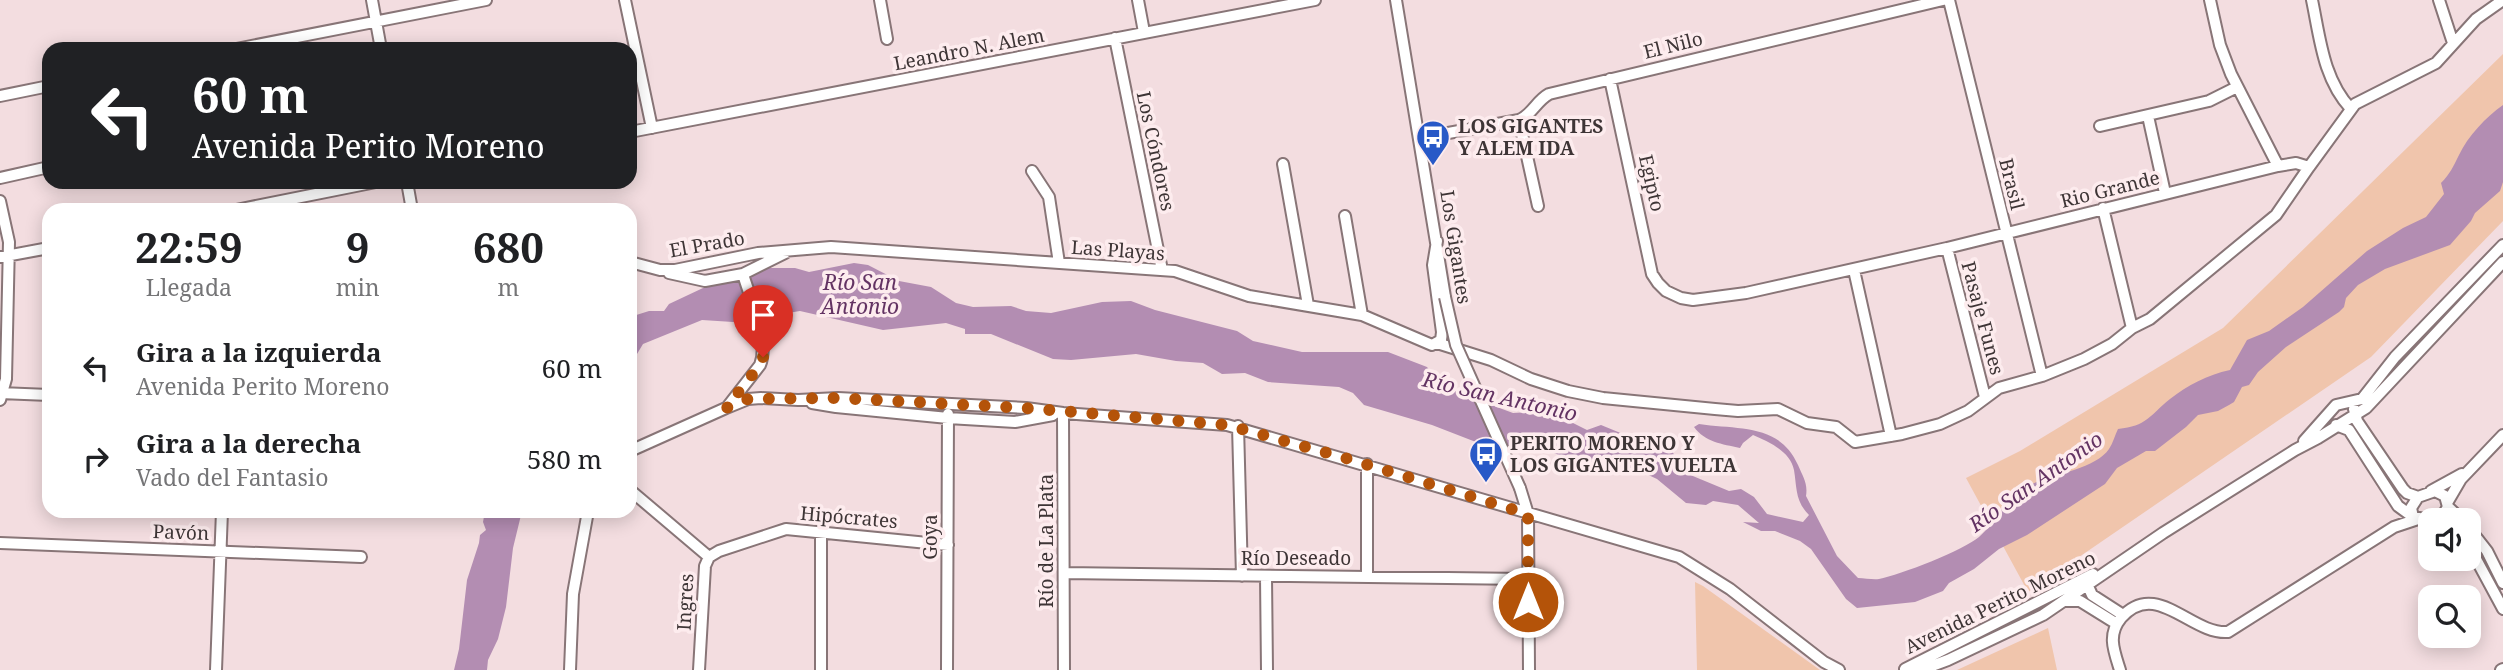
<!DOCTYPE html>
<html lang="es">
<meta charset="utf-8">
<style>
body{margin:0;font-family:"Noto Serif",serif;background:#f6f6f6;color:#202124;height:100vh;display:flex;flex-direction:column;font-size:26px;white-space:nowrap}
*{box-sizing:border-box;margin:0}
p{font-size:23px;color:#757577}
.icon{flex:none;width:38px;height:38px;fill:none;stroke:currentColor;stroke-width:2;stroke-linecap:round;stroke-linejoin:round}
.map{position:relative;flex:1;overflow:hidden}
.side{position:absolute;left:42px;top:203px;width:595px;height:315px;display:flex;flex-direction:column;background:#fff;border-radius:21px;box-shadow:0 4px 18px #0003}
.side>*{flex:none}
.banner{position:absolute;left:42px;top:42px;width:595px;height:147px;border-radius:21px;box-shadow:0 4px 18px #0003;background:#202124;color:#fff;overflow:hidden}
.tools{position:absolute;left:2418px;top:508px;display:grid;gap:14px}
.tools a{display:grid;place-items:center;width:63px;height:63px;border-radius:14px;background:#fff;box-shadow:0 4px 18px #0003;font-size:35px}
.pin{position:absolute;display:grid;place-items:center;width:60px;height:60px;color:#fff;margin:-72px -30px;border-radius:50% 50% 50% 0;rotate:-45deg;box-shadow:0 0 7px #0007}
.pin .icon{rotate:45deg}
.me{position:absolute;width:77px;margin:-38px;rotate:0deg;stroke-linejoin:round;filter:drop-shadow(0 0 5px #0008)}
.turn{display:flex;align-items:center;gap:24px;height:147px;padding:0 35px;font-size:32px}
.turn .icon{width:91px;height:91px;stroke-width:2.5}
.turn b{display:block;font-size:49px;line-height:60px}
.eta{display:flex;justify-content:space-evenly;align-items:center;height:119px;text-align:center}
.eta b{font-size:42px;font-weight:700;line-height:49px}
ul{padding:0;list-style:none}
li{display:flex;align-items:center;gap:21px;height:91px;padding:0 35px}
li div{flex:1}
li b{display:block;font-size:26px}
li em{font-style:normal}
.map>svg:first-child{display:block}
.green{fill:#f0c5ac}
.water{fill:#b38db2}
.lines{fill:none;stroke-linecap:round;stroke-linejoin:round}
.street-casing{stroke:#887577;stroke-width:14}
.street{stroke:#fff;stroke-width:10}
.street-bridge-casing{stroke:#887577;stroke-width:14;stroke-linecap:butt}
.street-bridge{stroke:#fff;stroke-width:10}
.route{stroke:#b45309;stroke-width:12;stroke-dasharray:0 21.6}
.labels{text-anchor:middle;stroke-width:7;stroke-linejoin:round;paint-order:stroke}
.street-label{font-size:19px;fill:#3e3536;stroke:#fdecee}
.poi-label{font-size:19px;font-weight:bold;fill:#3e3536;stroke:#fdecee;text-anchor:start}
.water-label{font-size:21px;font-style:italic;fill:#633363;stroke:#fdecee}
</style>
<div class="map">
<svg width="2503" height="670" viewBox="0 0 2503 670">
<rect width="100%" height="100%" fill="#f3dde0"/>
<path class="green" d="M 2503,54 L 2503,221 L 2371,357 L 2028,592 L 1966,478 L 2020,451 L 2223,328 Z
M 1695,582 L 1703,586 L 1820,670 L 1697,670 Z
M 2048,628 L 2057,670 L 1957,670 Z"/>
<path class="water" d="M 2503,105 L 2503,182 L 2500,191 L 2475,213 L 2471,221 L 2450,245 L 2385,269 L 2358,285 L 2346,298 L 2344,307 L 2339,312 L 2286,347 L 2258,372 L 2249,385 L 2242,387 L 2234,402 L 2229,405 L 2218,411 L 2198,415 L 2186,427 L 2155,451 L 2146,451 L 2117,468 L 2105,484 L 2027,535 L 1999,549 L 1974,569 L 1949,583 L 1943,591 L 1915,602 L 1857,608 L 1846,599 L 1811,549 L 1800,541 L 1775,531 L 1761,531 L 1743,522 L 1759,523 L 1738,505 L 1713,501 L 1706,505 L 1686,503 L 1657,479 L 1642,472 L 1614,465 L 1591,466 L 1551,452 L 1481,444 L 1432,425 L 1364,405 L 1353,393 L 1339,387 L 1268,382 L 1245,373 L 1222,374 L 1203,363 L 1176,361 L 1136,354 L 1071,360 L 1053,359 L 991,334 L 965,334 L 965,329 L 946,323 L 883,330 L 800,311 L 733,322 L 702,320 L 643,344 L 634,359 L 630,360 L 630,317 L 649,311 L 664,311 L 669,304 L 703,288 L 765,268 L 795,268 L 809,272 L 854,263 L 868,265 L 899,281 L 931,287 L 956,303 L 973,307 L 1011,306 L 1026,311 L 1051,313 L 1102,302 L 1131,301 L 1155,310 L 1237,331 L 1253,341 L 1302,352 L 1388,352 L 1427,367 L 1437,380 L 1459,393 L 1513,413 L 1532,412 L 1545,415 L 1567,420 L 1587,430 L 1601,425 L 1645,443 L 1671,450 L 1688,474 L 1729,491 L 1741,489 L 1754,497 L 1767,514 L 1803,522 L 1809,515 C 1795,501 1797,488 1794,470 C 1790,451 1769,442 1753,435 L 1743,443 L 1740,448 C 1722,444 1705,442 1694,427 L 1699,424 C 1739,430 1779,423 1798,465 C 1803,477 1808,483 1806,496 L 1837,556 L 1858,578 C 1865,578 1873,580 1879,579 C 1900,575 1964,550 1979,537 C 1995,523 2004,501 2022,489 C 2044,475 2094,471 2109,449 C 2113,443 2115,435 2118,429 C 2147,426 2149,416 2170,399 C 2188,385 2207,375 2230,370 L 2247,340 L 2269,331 L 2303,307 L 2367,251 L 2403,228 L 2426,217 L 2444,194 L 2441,183 C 2450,174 2453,167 2459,155 C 2468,136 2486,117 2503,105 Z
M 485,511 L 522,511 L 513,548 L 506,607 L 498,639 L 488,660 L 487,670 L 454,670 L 459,649 L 467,580 L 479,543 L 480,535 L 486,530 L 483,522 Z"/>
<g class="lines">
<g class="street-casing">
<path id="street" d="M 372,0 L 381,49
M 625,0 L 652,128
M 880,0 L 887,39
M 1138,0 L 1144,32
M 1396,0 L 1445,297
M 1949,0 L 2042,376
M 2210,0 L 2220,45 L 2231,74 L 2278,166
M 2312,0 C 2320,38 2323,79 2351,109
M 2439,0 L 2453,43
M 1115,38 L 1162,270
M 236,49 L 486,0
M 1610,79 L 1652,274 L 1658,283 L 1666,291 L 1681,298 L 1693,300 L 1746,293 L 1947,248 L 2278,166 L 2296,163 L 2309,167 L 2355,104 L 2436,63 L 2476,19 L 2503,0
M 0,96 L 49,86
M 2148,116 L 2165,193
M 1519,120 L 1538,206
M 2100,126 L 2209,101 L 2237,87
M 630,132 L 1315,0
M 1421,138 L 1519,120 C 1533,114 1536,101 1549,94 L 1943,0
M 1283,164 L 1308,305
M 1032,171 L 1049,197 L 1059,263
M 0,178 L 49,167
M 407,182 L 412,210
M 0,201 L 9,242 L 6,379 L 0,400
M 2103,208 L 2132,328
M 236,210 L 376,182
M 1345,216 L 1362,315
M 1947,248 L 1985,397
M 0,257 L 49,248
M 630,262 L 660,270 L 675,270 L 758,253 L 831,247 L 1175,271 L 1249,296 L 1362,315 L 1432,345 L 1441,340 L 1442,332 L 1433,265 L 1437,241
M 1854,270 L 1891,436
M 669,273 L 705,281 L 743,274
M 1437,343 L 1491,360 L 1531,379 L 1568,391 L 1603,398 L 1715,409 L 1738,411 L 1778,409 L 1807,423 L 1836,427 L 1855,442 L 1902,434 L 1940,424 L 1968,411 L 1999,388 L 2042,376 L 2084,359 L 2112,344 L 2132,328 L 2150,319 L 2276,215 L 2309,167
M 0,393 L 49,395
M 812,403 L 836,407 L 948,418 L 1015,422 L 1053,415
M 728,406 L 760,365 C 770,340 750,299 743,274 L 785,253
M 2354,409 L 2357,421 L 2403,489 L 2407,493 L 2418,497
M 1063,413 L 1064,670
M 2336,425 L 2349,430 L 2398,506 L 2413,517
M 1238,426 L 1242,576
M 2304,441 L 2336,405 L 2362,399 L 2395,357 L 2503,245
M 630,451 L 726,408 L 748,399 L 761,398 L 798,400 L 838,398 L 1026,408 L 1063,413 L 1227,425 L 1679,557 L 1730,589 L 1824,662 L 1839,670
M 1520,488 L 1528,514 L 1529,670
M 630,490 L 709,557
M 2431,491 L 2462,474
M 2447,503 L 2461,479 L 2503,435
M 2448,507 L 2462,520
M 2431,520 L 2413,517 L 2411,508 L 2418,497 L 2435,491 L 2445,496 L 2448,507 L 2443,515 L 2435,520
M 2469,528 L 2487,551 L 2503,583
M 821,532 L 821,670
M 0,543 L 361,557
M 2469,546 L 2503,609
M 709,557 L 719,551 L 786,529 L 948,545
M 1064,573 L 1528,579
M 1367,576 L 1367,464
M 1266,577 L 1267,670
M 2087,584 L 2092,595 L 2123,615
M 2064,601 L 2080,601 L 2117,624
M 1905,669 L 2093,574
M 216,670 L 222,511
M 570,670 L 573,594 L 588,511
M 699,670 L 705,566 L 709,557
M 947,670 L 948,414
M 1909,670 L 1924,669 L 1948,660 L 2043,615 L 2163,533 L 2295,450 L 2318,438 L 2366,408 L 2503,262
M 2120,670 C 2114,651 2107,635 2121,618 C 2156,578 2191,635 2228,632 L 2394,527 L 2418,519
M 2501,670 L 2503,669"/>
</g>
<use href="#street" class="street"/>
<g class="street-bridge-casing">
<path id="street-bridge" d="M 1445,297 L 1456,345 L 1520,488"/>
</g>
<use href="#street-bridge" class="street-bridge"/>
</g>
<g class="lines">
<path class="route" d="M 763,357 L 760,365 L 726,408 L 748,399 L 838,398 L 1026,408 L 1227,425 L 1342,457 L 1528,514 L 1528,602"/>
</g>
<defs>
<g id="bus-pin" transform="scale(1.75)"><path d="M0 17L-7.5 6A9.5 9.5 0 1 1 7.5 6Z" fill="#2859c7" stroke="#fdecee"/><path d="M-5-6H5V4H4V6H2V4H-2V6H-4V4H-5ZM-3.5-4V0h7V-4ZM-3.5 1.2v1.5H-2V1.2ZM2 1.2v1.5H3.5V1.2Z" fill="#fff"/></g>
</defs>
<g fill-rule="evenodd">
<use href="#bus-pin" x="1433" y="137"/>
<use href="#bus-pin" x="1486" y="454"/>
</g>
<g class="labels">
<g class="street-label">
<text transform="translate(1673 45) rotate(-14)" y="7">El Nilo</text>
<text transform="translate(969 49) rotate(-11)" y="7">Leandro N. Alem</text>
<text transform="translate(1156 151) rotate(78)" y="7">Los Cóndores</text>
<text transform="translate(1652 183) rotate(77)" y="7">Egipto</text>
<text transform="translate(2012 184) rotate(76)" y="7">Brasil</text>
<text transform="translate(2110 189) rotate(-14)" y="7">Rio Grande</text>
<text transform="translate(707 244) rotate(-10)" y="7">El Prado</text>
<text transform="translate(1456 247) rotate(81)" y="7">Los Gigantes</text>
<text transform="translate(1118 250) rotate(4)" y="7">Las Playas</text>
<text transform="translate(1983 318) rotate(75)" y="7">Pasaje Funes</text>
<text transform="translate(849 517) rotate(5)" y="7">Hipócrates</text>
<text transform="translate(181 532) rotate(2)" y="7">Pavón</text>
<text transform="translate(930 537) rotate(-90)" y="7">Goya</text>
<text transform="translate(1046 541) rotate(-90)" y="7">Río de La Plata</text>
<text x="1296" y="565">Río Deseado</text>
<text transform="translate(685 602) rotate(-87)" y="7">Ingres</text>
<text transform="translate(2000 602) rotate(-26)" y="7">Avenida Perito Moreno</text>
</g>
<g class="poi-label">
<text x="1458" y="133">LOS GIGANTES<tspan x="1458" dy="22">Y ALEM IDA</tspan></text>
<text x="1510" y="450">PERITO MORENO Y<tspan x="1510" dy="22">LOS GIGANTES VUELTA</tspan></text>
</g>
<g class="water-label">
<text x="860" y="290">Río San<tspan x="860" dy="24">Antonio</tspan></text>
<text transform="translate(1500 397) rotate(13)" y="7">Río San Antonio</text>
<text transform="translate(2036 482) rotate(-35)" y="7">Río San Antonio</text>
</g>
</g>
</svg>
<div class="tools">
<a><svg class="icon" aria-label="sound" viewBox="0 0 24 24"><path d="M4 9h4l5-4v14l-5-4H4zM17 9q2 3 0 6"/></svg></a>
<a><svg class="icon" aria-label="search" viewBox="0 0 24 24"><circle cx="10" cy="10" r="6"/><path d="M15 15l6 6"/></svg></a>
</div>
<div class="pin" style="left:763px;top:357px;background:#d93025"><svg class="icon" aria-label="arrive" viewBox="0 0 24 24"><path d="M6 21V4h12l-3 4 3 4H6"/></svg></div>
<svg class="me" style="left:1528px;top:602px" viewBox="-20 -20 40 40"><circle r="17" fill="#b45309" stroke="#fff" stroke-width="3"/><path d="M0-11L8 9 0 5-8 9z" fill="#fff"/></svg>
<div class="banner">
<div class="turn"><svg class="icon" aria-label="left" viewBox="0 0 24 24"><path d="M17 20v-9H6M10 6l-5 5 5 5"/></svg><div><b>60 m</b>Avenida Perito Moreno</div></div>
</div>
<section class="side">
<div class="eta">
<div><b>22:59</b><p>Llegada</p></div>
<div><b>9</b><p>min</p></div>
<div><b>680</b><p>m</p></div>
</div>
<ul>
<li><svg class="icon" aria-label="left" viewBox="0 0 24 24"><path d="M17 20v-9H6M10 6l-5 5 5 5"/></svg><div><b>Gira a la izquierda</b><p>Avenida Perito Moreno</p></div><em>60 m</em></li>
<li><svg class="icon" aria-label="right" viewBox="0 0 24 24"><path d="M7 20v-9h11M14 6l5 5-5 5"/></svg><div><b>Gira a la derecha</b><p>Vado del Fantasio</p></div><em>580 m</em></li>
</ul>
</section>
</div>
